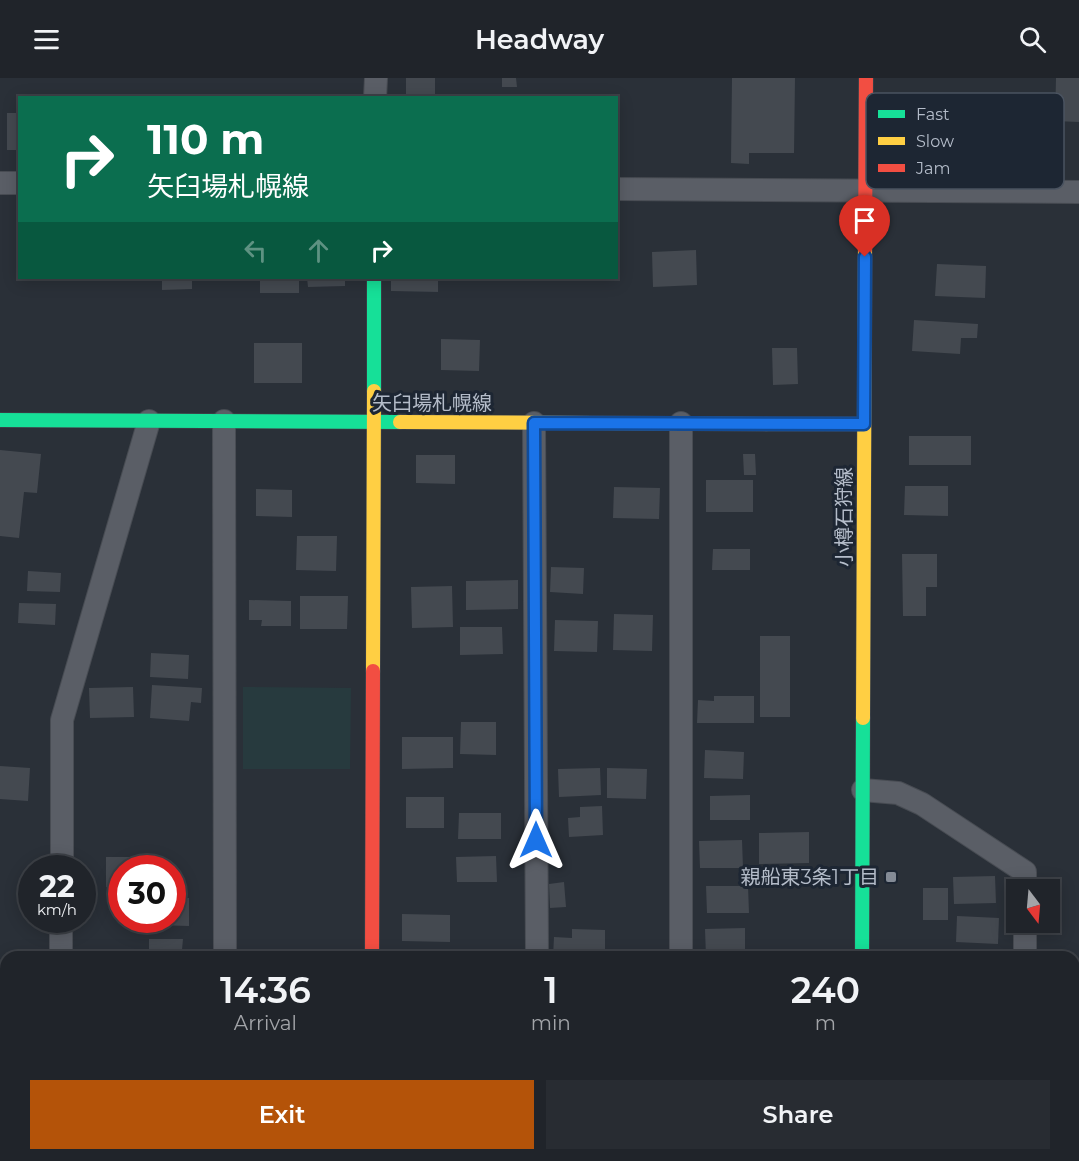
<!DOCTYPE html>
<meta charset="utf-8">
<style>
body{margin:0;font-family:Montserrat,"Noto Sans JP",sans-serif;background:#282c32;color:#f1f3f6;height:100vh;display:flex;flex-direction:column;font-size:22px;white-space:nowrap}
*{box-sizing:border-box;margin:0}
p{font-size:20px;color:#a2a4a8}
.icon{flex:none;width:33px;height:33px;fill:none;stroke:currentColor;stroke-width:2;stroke-linecap:round;stroke-linejoin:round}
.map{position:relative;flex:1;overflow:hidden}
.panel{position:absolute;left:0px;top:873px;width:1080px;height:210px;display:flex;flex-direction:column;background:#20242a;border-radius:18px 18px 0 0;box-shadow:0 3px 15px #0003,0 0 0 2px #3d4147}
.panel>*{flex:none}
.banner{position:absolute;left:18px;top:18px;width:600px;height:183px;border-radius:0px;box-shadow:0 3px 15px #0003,0 0 0 2px #3d4147;background:#0b6e4f;color:#fff;overflow:hidden}
.needle{width:39px;rotate:164deg}
.tools{position:absolute;left:1006px;top:801px;display:grid;gap:12px}
.tools a{display:grid;place-items:center;width:54px;height:54px;border-radius:0px;background:#20242a;box-shadow:0 3px 15px #0003,0 0 0 2px #3d4147;font-size:30px}
.speed{position:absolute;left:18px;top:777px;display:flex;gap:12px;font-size:30px;font-weight:700;text-align:center}
.speed>*{display:grid;place-content:center;width:78px;height:78px;border-radius:50%;background:#20242a;box-shadow:0 3px 15px #0003,0 0 0 2px #3d4147;line-height:1}
.speed small{font-size:15px;font-weight:400}
.speed .limit{border:9px solid #d22;background:#fff;color:#111}
.pin{position:absolute;display:grid;place-items:center;width:51px;height:51px;color:#fff;margin:-62px -26px;border-radius:50% 50% 50% 0;rotate:-45deg;box-shadow:0 0 6px #0007}
.pin .icon{rotate:45deg}
.me{position:absolute;width:66px;margin:-33px;rotate:0deg;stroke-linejoin:round;filter:drop-shadow(0 0 4px #0008)}
.turn{display:flex;align-items:center;gap:21px;height:126px;padding:0 30px;font-size:27px}
.turn .icon{width:78px;height:78px;stroke-width:2.5}
.turn b{display:block;font-size:42px;line-height:51px}
.lanes{display:flex;align-items:center;height:57px;padding:0 30px;background:#0003;justify-content:center;gap:30px;direction:ltr}
.lanes .off{opacity:.35}
.eta{display:flex;justify-content:space-evenly;align-items:center;height:102px;text-align:center}
.eta b{font-size:36px;font-weight:600;line-height:42px}
.cta{display:flex;gap:12px;margin-top:auto;padding:12px 30px}
.cta a{flex:1;height:69px;border-radius:0px;background:#b45309;color:#fff;font-size:24px;font-weight:600;line-height:69px;text-align:center}
.cta a+a{background:#282c32;color:#f1f3f6}
header{display:flex;justify-content:space-between;align-items:center;height:78px;padding:0 30px;background:#20242a;font-size:27px;font-weight:600}
.map>svg:first-child{display:block}
.green{fill:#273a3e}
.building{fill:#444950}
.lines{fill:none;stroke-linecap:round;stroke-linejoin:round}
.street-casing{stroke:#484c53;stroke-width:24}
.fast-casing{stroke:#484c53;stroke-width:15}
.slow-casing{stroke:#484c53;stroke-width:15}
.jam-casing{stroke:#484c53;stroke-width:15}
.street{stroke:#5a5e66;stroke-width:22}
.fast{stroke:#16e098;stroke-width:14}
.slow{stroke:#ffcf43;stroke-width:14}
.jam{stroke:#f24e42;stroke-width:14}
.route-casing{stroke:#114b97;stroke-width:15}
.route{stroke:#1a73e8;stroke-width:10}
.poi-dot{fill:#848b96;stroke:#1d2633;stroke-width:2}
.labels{text-anchor:middle;stroke-width:6;stroke-linejoin:round;paint-order:stroke}
.street-label{font-size:20px;fill:#b4bcc9;stroke:#1d2633}
.poi-label{font-size:20px;fill:#b4bcc9;stroke:#1d2633;text-anchor:end}
.key{fill:#1d2633;stroke:#4a5360;stroke-width:1.5}
.key-label{font-size:16px;fill:#b4bcc9}
</style>
<header><svg class="icon" aria-label="menu" viewBox="0 0 24 24"><path d="M4 6h16M4 12h16M4 18h16"/></svg>Headway<svg class="icon" aria-label="search" viewBox="0 0 24 24"><circle cx="10" cy="10" r="6"/><path d="M15 15l6 6"/></svg></header>
<div class="map">
<svg width="1079" height="1083" viewBox="0 0 1079 1083">
<rect width="100%" height="100%" fill="#2a3038"/>
<path class="green" d="M 243,609 L 351,610 L 350,691 L 243,691 Z"/>
<path class="building" d="M 406,0 L 435,0 L 435,20 L 406,20 Z
M 502,0 L 516,0 L 517,9 L 502,9 Z
M 732,0 L 795,0 L 794,75 L 749,75 L 749,86 L 731,85 Z
M 1056,0 L 1079,0 L 1079,44 L 1055,43 Z
M 7,35 L 20,35 L 20,72 L 7,72 Z
M 696,172 L 697,207 L 653,209 L 652,174 Z
M 937,186 L 986,188 L 985,220 L 935,218 Z
M 162,200 L 192,200 L 192,211 L 162,212 Z
M 260,200 L 299,200 L 299,215 L 260,215 Z
M 307,200 L 345,200 L 345,208 L 308,209 Z
M 391,200 L 438,200 L 438,214 L 391,213 Z
M 914,242 L 978,246 L 977,260 L 961,260 L 960,276 L 912,273 Z
M 441,261 L 480,262 L 479,293 L 441,292 Z
M 254,265 L 302,265 L 302,305 L 254,305 Z
M 772,270 L 797,270 L 798,306 L 773,307 Z
M 909,358 L 971,358 L 971,387 L 909,387 Z
M 0,372 L 41,376 L 37,415 L 24,414 L 19,460 L 0,458 Z
M 743,376 L 755,376 L 756,397 L 744,397 Z
M 416,377 L 455,377 L 455,406 L 416,405 Z
M 706,402 L 753,402 L 753,434 L 706,434 Z
M 905,408 L 948,408 L 948,438 L 904,437 Z
M 614,409 L 660,410 L 659,441 L 613,440 Z
M 256,411 L 292,412 L 292,439 L 256,438 Z
M 297,458 L 337,458 L 336,493 L 296,492 Z
M 713,471 L 750,471 L 750,492 L 712,492 Z
M 902,476 L 937,476 L 937,509 L 926,509 L 926,538 L 903,538 Z
M 551,489 L 584,490 L 583,516 L 550,514 Z
M 28,493 L 61,495 L 60,514 L 27,513 Z
M 518,502 L 518,531 L 466,532 L 466,503 Z
M 452,508 L 453,549 L 412,550 L 411,509 Z
M 300,518 L 348,518 L 347,551 L 300,551 Z
M 249,522 L 291,523 L 291,548 L 261,548 L 262,542 L 249,542 Z
M 19,525 L 56,526 L 55,547 L 18,545 Z
M 614,536 L 653,537 L 652,573 L 613,572 Z
M 555,542 L 598,543 L 597,574 L 554,573 Z
M 460,549 L 502,549 L 503,576 L 460,577 Z
M 760,558 L 790,558 L 790,639 L 760,639 Z
M 151,575 L 189,577 L 188,601 L 150,599 Z
M 152,607 L 202,610 L 201,625 L 191,624 L 189,643 L 150,640 Z
M 133,609 L 134,639 L 90,640 L 89,610 Z
M 714,618 L 754,618 L 754,645 L 697,645 L 698,622 L 714,623 Z
M 461,644 L 496,644 L 496,677 L 460,676 Z
M 402,659 L 453,659 L 453,690 L 402,691 Z
M 705,672 L 744,674 L 743,701 L 704,700 Z
M 0,688 L 30,690 L 28,723 L 0,721 Z
M 600,690 L 601,717 L 559,719 L 558,691 Z
M 607,690 L 647,691 L 646,721 L 607,720 Z
M 750,717 L 750,742 L 710,742 L 710,718 Z
M 406,719 L 444,719 L 444,750 L 406,750 Z
M 602,728 L 603,757 L 569,759 L 568,740 L 580,739 L 580,729 Z
M 459,735 L 501,735 L 501,761 L 458,761 Z
M 809,754 L 809,785 L 759,786 L 759,755 Z
M 742,762 L 743,790 L 700,790 L 699,763 Z
M 496,778 L 497,804 L 457,804 L 456,779 Z
M 106,779 L 143,779 L 143,790 L 122,790 L 122,809 L 106,809 Z
M 995,798 L 996,825 L 954,826 L 953,799 Z
M 564,804 L 566,829 L 550,830 L 549,806 Z
M 706,808 L 748,808 L 749,835 L 707,835 Z
M 923,810 L 948,810 L 948,842 L 923,842 Z
M 172,820 L 189,820 L 189,848 L 155,847 L 155,842 L 172,842 Z
M 402,836 L 450,837 L 450,864 L 402,863 Z
M 957,838 L 999,840 L 998,866 L 956,864 Z
M 745,850 L 745,878 L 706,879 L 705,851 Z
M 572,851 L 605,852 L 605,879 L 553,879 L 554,859 L 572,860 Z
M 149,861 L 183,861 L 182,872 L 194,873 L 194,879 L 149,879 Z
M 1074,1069 L 1079,1069 L 1079,1083 L 1048,1083 L 1048,1077 L 1074,1077 Z
M 456,1077 L 503,1077 L 503,1083 L 456,1083 Z
M 697,1077 L 750,1077 L 750,1083 L 697,1083 Z
M 902,1077 L 947,1077 L 947,1083 L 902,1083 Z"/>
<g class="lines">
<g class="street-casing">
<path id="street" d="M 375,20 L 376,0
M 0,105 L 20,105
M 616,111 L 1079,114
M 224,343 L 225,879
M 534,345 L 537,879
M 863,712 L 898,715 L 922,726 L 1025,794 L 1025,812
M 62,790 L 62,642 L 149,343
M 61,879 L 61,842
M 681,879 L 681,345
M 1025,879 L 1025,844
M 61,1083 L 61,1077
M 225,1083 L 225,1077
M 371,1083 L 371,1077
M 536,1083 L 537,1077
M 680,1083 L 680,1077
M 1023,1083 L 1023,1077"/>
</g>
<g class="fast-casing">
<path id="fast" d="M 374,313 L 374,200
M 0,342 L 400,344
M 862,879 L 863,640"/>
</g>
<g class="slow-casing">
<path id="slow" d="M 400,344 L 766,346
M 373,593 L 374,313
M 863,640 L 865,171
M 861,1077 L 861,1083"/>
</g>
<g class="jam-casing">
<path id="jam" d="M 865,171 L 866,0
M 766,346 L 864,346
M 372,879 L 373,593"/>
</g>
<use href="#street" class="street"/>
<use href="#fast" class="fast"/>
<use href="#slow" class="slow"/>
<use href="#jam" class="jam"/>
</g>
<g class="lines">
<g class="route-casing">
<path id="route" d="M 536,762 L 534,345 L 864,346 L 865,179"/>
</g>
<use href="#route" class="route"/>
</g>
<rect class="poi-dot" x="885" y="793" width="12" height="12" rx="3"/>
<g class="labels">
<g class="street-label">
<text x="432" y="332">矢臼場札幌線</text>
<text transform="translate(844 439) rotate(-90)" y="7">小樽石狩線</text>
</g>
<g class="poi-label">
<text x="879" y="806">親船東3条1丁目</text>
</g>
</g>
<rect x="866" y="15" width="198" height="96" rx="9" class="key"/>
<rect x="878" y="32" width="27" height="8" fill="#16e098"/>
<rect x="878" y="59" width="27" height="8" fill="#ffcf43"/>
<rect x="878" y="86" width="27" height="8" fill="#f24e42"/>
<g class="key-label">
<text x="916" y="42">Fast</text>
<text x="916" y="69">Slow</text>
<text x="916" y="96">Jam</text>
</g>
</svg>
<div class="tools">
<a><svg class="needle" viewBox="-14 -14 28 28"><path d="M0-13l5 13h-10z" fill="#e53935"/><path d="M0 13l5-13h-10z" fill="#a2a4a8"/></svg></a>
</div>
<div class="speed"><div>22<small>km/h</small></div><div class="limit">30</div></div>
<div class="pin" style="left:865px;top:179px;background:#d93025"><svg class="icon" aria-label="arrive" viewBox="0 0 24 24"><path d="M6 21V4h12l-3 4 3 4H6"/></svg></div>
<svg class="me" style="left:536px;top:762px" viewBox="-20 -20 40 40"><path d="M0-17L14 15 0 8-14 15z" fill="#1a73e8" stroke="#fff" stroke-width="4"/></svg>
<div class="banner">
<div class="turn"><svg class="icon" aria-label="right" viewBox="0 0 24 24"><path d="M7 20v-9h11M14 6l5 5-5 5"/></svg><div><b>110 m</b>矢臼場札幌線</div></div>
<div class="lanes"><svg class="icon off" aria-label="left" viewBox="0 0 24 24"><path d="M17 20v-9H6M10 6l-5 5 5 5"/></svg><svg class="icon off" aria-label="ahead" viewBox="0 0 24 24"><path d="M12 20V5M6 11l6-6 6 6"/></svg><svg class="icon" aria-label="right" viewBox="0 0 24 24"><path d="M7 20v-9h11M14 6l5 5-5 5"/></svg></div>
</div>
<section class="panel">
<div class="eta">
<div><b>14:36</b><p>Arrival</p></div>
<div><b>1</b><p>min</p></div>
<div><b>240</b><p>m</p></div>
</div>
<div class="cta"><a>Exit</a><a>Share</a></div>
</section>
</div>
